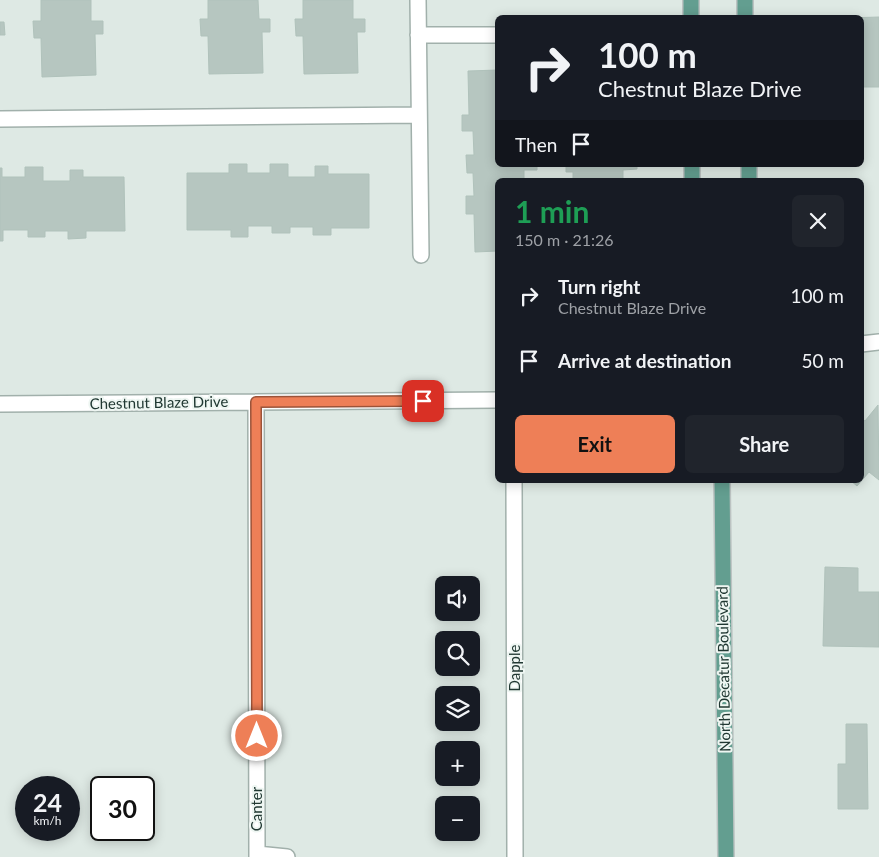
<!DOCTYPE html>
<meta charset="utf-8">
<style>
body{margin:0;font-family:Lato,sans-serif;background:#20242c;color:#f1f3f6;height:100vh;display:flex;flex-direction:column;font-size:19px;white-space:nowrap}
*{box-sizing:border-box;margin:0}
p{font-size:16px;color:#9ea1a6}
.icon{flex:none;width:28px;height:28px;fill:none;stroke:currentColor;stroke-width:2;stroke-linecap:round;stroke-linejoin:round}
.map{position:relative;flex:1;overflow:hidden}
.side{position:absolute;left:495px;top:178px;width:369px;height:305px;display:flex;flex-direction:column;background:#171b24;border-radius:8px;box-shadow:0 2px 12px #0003}
.side>*{flex:none}
.guide{position:absolute;left:495px;top:15px;width:369px;height:152px;border-radius:8px;box-shadow:0 2px 12px #0003;background:#171b24;color:#f1f3f6;overflow:hidden}
.fabs{position:absolute;left:435px;top:576px;display:grid;gap:10px}
.fabs a{display:grid;place-items:center;width:45px;height:45px;border-radius:8px;background:#171b24;box-shadow:0 2px 12px #0003;font-size:25px}
.speed{position:absolute;left:15px;top:776px;display:flex;gap:10px;font-size:25px;font-weight:700;text-align:center}
.speed>*{display:grid;place-content:center;width:65px;height:65px;border-radius:50%;background:#171b24;box-shadow:0 2px 12px #0003;line-height:1}
.speed small{font-size:12px;font-weight:400}
.speed .limit{border:2px solid #111;border-radius:8px;background:#fff;color:#111}
.pin{position:absolute;display:grid;place-items:center;width:42px;height:42px;color:#fff;margin:-21px;border-radius:10px;box-shadow:0 2px 8px #0006}
.me{position:absolute;width:55px;margin:-28px;rotate:0deg;stroke-linejoin:round;filter:drop-shadow(0 0 4px #0008)}
.turn{display:flex;align-items:center;gap:18px;height:105px;padding:0 20px;font-size:22px}
.turn .icon{width:65px;height:65px;stroke-width:2.5}
.turn b{display:block;font-size:35px;line-height:42px}
.then{display:flex;align-items:center;height:48px;padding:0 20px;background:#0003;gap:10px;font-size:19px}
.round{display:grid;place-items:center;flex:none;width:52px;height:52px;border-radius:8px;background:#20242c}
.headline{display:flex;align-items:center;justify-content:space-between;height:85px;padding:0 20px}
h1{font-size:30px;font-weight:700;line-height:38px;color:#1e9e55}
.button{display:flex;gap:10px;margin-top:auto;padding:10px 20px}
.button a{flex:1;height:58px;border-radius:8px;background:#ee7f57;color:#111;font-size:20px;font-weight:700;line-height:58px;text-align:center}
.button a+a{background:#20242c;color:#f1f3f6}
ul{padding:0;list-style:none}
li{display:flex;align-items:center;gap:15px;height:65px;padding:0 20px}
li div{flex:1}
li b{display:block;font-size:19px}
li em{font-style:normal}
.map>svg:first-child{display:block}
.building{fill:#b6c6c0;stroke:#b0c2bb}
.lines{fill:none;stroke-linecap:round;stroke-linejoin:round}
.minor-casing{stroke:#a1b0ab;stroke-width:18}
.major-casing{stroke:#bcc3c2;stroke-width:18}
.minor{stroke:#fff;stroke-width:15}
.major{stroke:#639e90;stroke-width:15}
.route-casing{stroke:#9b5339;stroke-width:12}
.route{stroke:#ee7f57;stroke-width:9}
.labels{text-anchor:middle;stroke-width:4;stroke-linejoin:round;paint-order:stroke}
.street-label{font-size:15px;fill:#203832;stroke:#eef6f2}
</style>
<div class="map">
<svg width="879" height="857" viewBox="0 0 879 857">
<rect width="100%" height="100%" fill="#dee9e4"/>
<path class="building" d="M 41,0 L 91,0 L 91,21 L 103,21 L 103,34 L 95,34 L 96,75 L 42,77 L 41,38 L 34,38 L 33,21 L 41,21 Z
M 208,0 L 258,0 L 259,19 L 270,19 L 270,32 L 262,32 L 263,73 L 209,74 L 208,36 L 201,36 L 200,19 L 208,19 Z
M 303,0 L 353,0 L 353,19 L 365,19 L 365,32 L 357,32 L 358,73 L 304,74 L 303,36 L 296,36 L 295,19 L 303,19 Z
M 879,17 L 879,87 L 861,87 L 861,18 L 848,18 Z
M 0,22 L 4,22 L 5,35 L 0,35 Z
M 498,70 L 498,165 L 537,165 L 537,170 L 524,170 L 524,180 L 498,180 L 498,251 L 475,252 L 474,214 L 466,214 L 466,196 L 474,196 L 473,173 L 467,173 L 466,155 L 474,155 L 473,131 L 462,131 L 462,115 L 469,115 L 468,71 Z
M 229,164 L 247,164 L 247,173 L 270,173 L 270,164 L 288,164 L 288,177 L 315,177 L 315,166 L 328,166 L 328,174 L 369,174 L 369,228 L 331,228 L 331,235 L 313,235 L 313,227 L 290,227 L 290,233 L 272,233 L 272,226 L 248,226 L 248,237 L 231,237 L 231,230 L 187,230 L 187,173 L 229,173 Z
M 566,165 L 637,165 L 637,169 L 623,170 L 623,180 L 573,180 L 573,172 L 566,172 Z
M 25,167 L 43,167 L 43,181 L 70,181 L 70,170 L 83,170 L 83,177 L 124,177 L 125,231 L 86,231 L 86,238 L 68,239 L 68,231 L 45,231 L 45,237 L 28,237 L 28,230 L 3,230 L 3,241 L 0,241 L 0,168 L 2,168 L 2,177 L 25,177 Z
M 878,405 L 879,480 L 869,472 L 857,486 L 850,480 L 861,480 L 861,418 L 865,421 Z
M 825,567 L 858,568 L 858,592 L 879,592 L 879,647 L 823,646 Z
M 846,724 L 867,724 L 868,809 L 838,809 L 838,764 L 846,764 Z"/>
<g class="lines">
<g class="minor-casing">
<path id="minor" d="M 418,0 L 421,255
M 418,35 L 498,35
M 0,119 L 419,115
M 861,344 L 879,342
M 256,402 L 257,857
M 0,404 L 498,400
M 514,480 L 515,857
M 257,854 L 287,857"/>
</g>
<g class="major-casing">
<path id="major" d="M 691,0 L 691,18
M 745,0 L 745,18
M 692,165 L 692,180
M 749,165 L 749,180
M 722,480 L 726,857"/>
</g>
<use href="#minor" class="minor"/>
<use href="#major" class="major"/>
</g>
<g class="lines">
<g class="route-casing">
<path id="route" d="M 257,736 L 256,402 L 423,401"/>
</g>
<use href="#route" class="route"/>
</g>
<g class="labels">
<g class="street-label">
<text transform="translate(159 403) rotate(-1)" y="5">Chestnut Blaze Drive</text>
<text transform="translate(515 668) rotate(-90)" y="5">Dapple</text>
<text transform="translate(724 669) rotate(-91)" y="5">North Decatur Boulevard</text>
<text transform="translate(257 809) rotate(-90)" y="5">Canter</text>
</g>
</g>
</svg>
<div class="fabs">
<a><svg class="icon" aria-label="sound" viewBox="0 0 24 24"><path d="M4 9h4l5-4v14l-5-4H4zM17 9q2 3 0 6"/></svg></a>
<a><svg class="icon" aria-label="search" viewBox="0 0 24 24"><circle cx="10" cy="10" r="6"/><path d="M15 15l6 6"/></svg></a>
<a><svg class="icon" aria-label="layers" viewBox="0 0 24 24"><path d="M12 4l9 5-9 5-9-5zM3 14l9 5 9-5"/></svg></a>
<a>+</a>
<a>−</a>
</div>
<div class="speed"><div>24<small>km/h</small></div><div class="limit">30</div></div>
<div class="pin" style="left:423px;top:401px;background:#d93025"><svg class="icon" aria-label="arrive" viewBox="0 0 24 24"><path d="M6 21V4h12l-3 4 3 4H6"/></svg></div>
<svg class="me" style="left:257px;top:736px" viewBox="-20 -20 40 40"><circle r="17" fill="#ee7f57" stroke="#fff" stroke-width="3"/><path d="M0-11L8 9 0 5-8 9z" fill="#fff"/></svg>
<div class="guide">
<div class="turn"><svg class="icon" aria-label="right" viewBox="0 0 24 24"><path d="M7 20v-9h11M14 6l5 5-5 5"/></svg><div><b>100 m</b>Chestnut Blaze Drive</div></div>
<div class="then">Then<svg class="icon" aria-label="arrive" viewBox="0 0 24 24"><path d="M6 21V4h12l-3 4 3 4H6"/></svg></div>
</div>
<section class="side">
<div class="headline"><div><h1>1 min</h1><p>150 m · 21:26</p></div><a class="round"><svg class="icon" aria-label="close" viewBox="0 0 24 24"><path d="M6 6l12 12M18 6L6 18"/></svg></a></div>
<ul>
<li><svg class="icon" aria-label="right" viewBox="0 0 24 24"><path d="M7 20v-9h11M14 6l5 5-5 5"/></svg><div><b>Turn right</b><p>Chestnut Blaze Drive</p></div><em>100 m</em></li>
<li><svg class="icon" aria-label="arrive" viewBox="0 0 24 24"><path d="M6 21V4h12l-3 4 3 4H6"/></svg><div><b>Arrive at destination</b></div><em>50 m</em></li>
</ul>
<div class="button"><a>Exit</a><a>Share</a></div>
</section>
</div>
